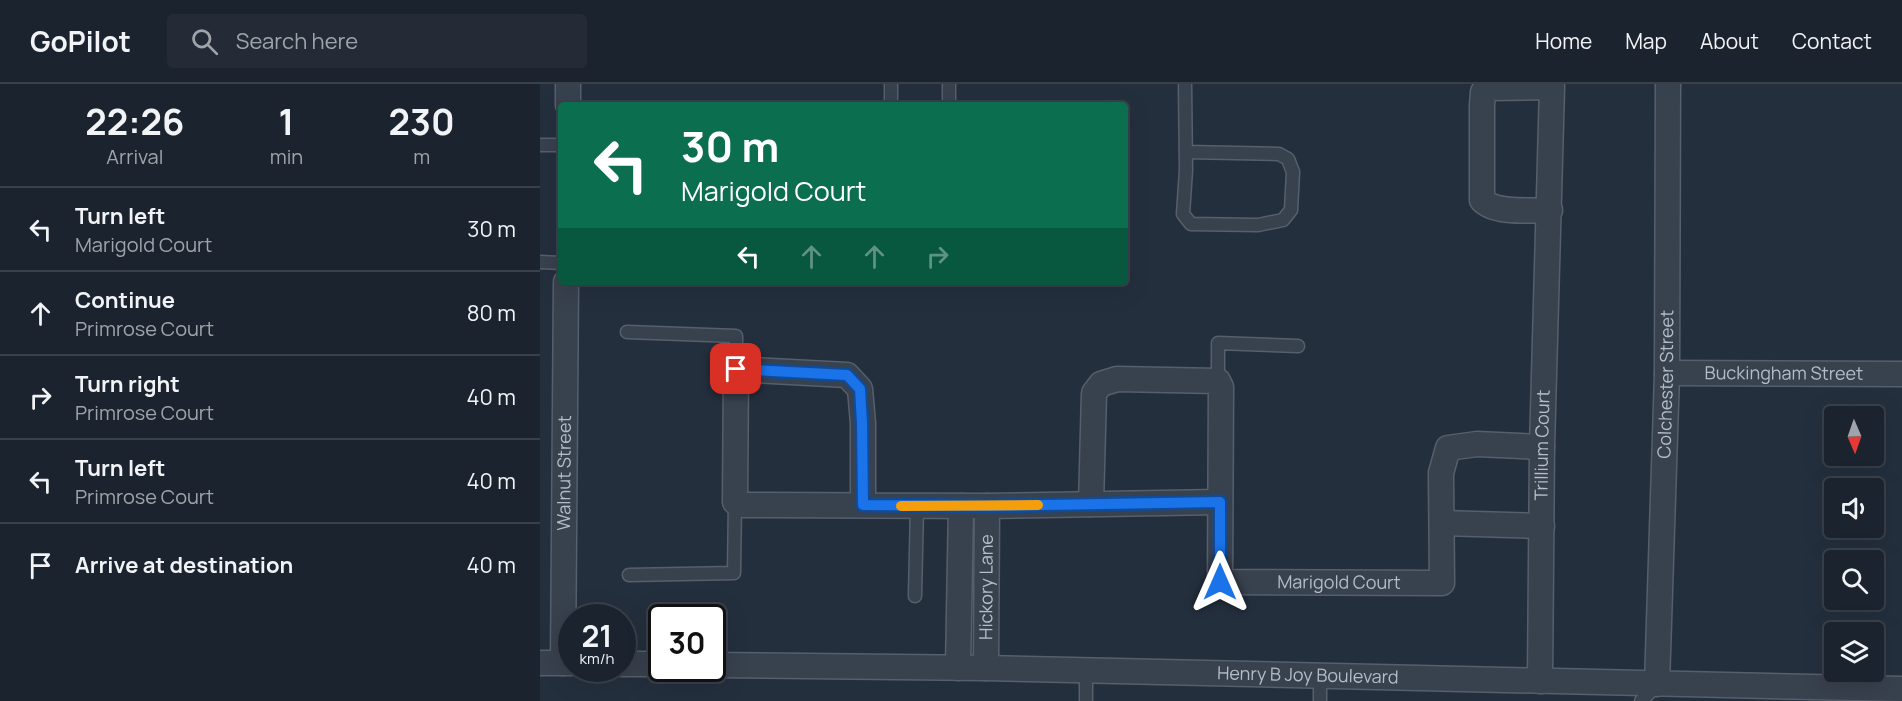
<!DOCTYPE html>
<style>
body{margin:0;font-family:Manrope,sans-serif;background:#242b36;color:#f1f3f6;height:100vh;display:flex;flex-direction:column;font-size:22px;white-space:nowrap}
*{box-sizing:border-box;margin:0}
p{font-size:20px;color:#a0a4aa}
.icon{flex:none;width:33px;height:33px;fill:none;stroke:currentColor;stroke-width:2;stroke-linecap:round;stroke-linejoin:round}
.map{position:relative;flex:1;overflow:hidden}
.sheet{display:flex;flex-direction:column;background:#1b232e;width:540px}
.sheet>*{flex:none}
.guide{position:absolute;left:18px;top:18px;width:570px;height:183px;border-radius:6px;box-shadow:0 6px 24px #0002,0 0 0 2px #39404a;background:#0b6e4f;color:#fff;overflow:hidden}
.needle{width:39px;rotate:178deg}
.controls{position:absolute;left:1284px;top:322px;display:grid;gap:12px}
.controls a{display:grid;place-items:center;width:60px;height:60px;border-radius:6px;background:#1b232e;box-shadow:0 6px 24px #0002,0 0 0 2px #39404a;font-size:30px}
.speed{position:absolute;left:18px;top:520px;display:flex;gap:12px;font-size:30px;font-weight:700;text-align:center}
.speed>*{display:grid;place-content:center;width:78px;height:78px;border-radius:50%;background:#1b232e;box-shadow:0 6px 24px #0002,0 0 0 2px #39404a;line-height:1}
.speed small{font-size:15px;font-weight:400}
.speed .limit{border:3px solid #111;border-radius:9px;background:#fff;color:#111}
.pin{position:absolute;display:grid;place-items:center;width:51px;height:51px;color:#fff;margin:-26px;border-radius:12px;box-shadow:0 3px 9px #0006}
.me{position:absolute;width:66px;margin:-33px;rotate:0deg;stroke-linejoin:round;filter:drop-shadow(0 0 4px #0008)}
.turn{display:flex;align-items:center;gap:21px;height:126px;padding:0 24px;font-size:27px}
.turn .icon{width:78px;height:78px;stroke-width:2.5}
.turn b{display:block;font-size:42px;line-height:51px}
.lanes{display:flex;align-items:center;height:57px;padding:0 24px;background:#0003;justify-content:center;gap:30px;direction:ltr}
.lanes .off{opacity:.35}
.eta{display:flex;justify-content:space-evenly;align-items:center;height:102px;text-align:center}
.eta b{font-size:36px;font-weight:700;line-height:42px}
ul{padding:0;list-style:none}
li{display:flex;align-items:center;gap:18px;height:84px;padding:0 24px;border-top:2px solid #39404a}
li div{flex:1}
li b{display:block;font-size:22px}
li em{font-style:normal}
header{display:flex;align-items:center;gap:36px;box-sizing:border-box;height:84px;padding:0 30px;background:#1b232e;border-bottom:2px solid #39404a}
header strong{font-size:28px}
nav{display:flex;gap:33px;margin-inline-start:auto;font-size:21px}
.search{width:420px;height:54px;background:#242b36;display:flex;align-items:center;gap:15px;box-sizing:border-box;padding:0 21px;border-radius:6px;color:#a0a4aa;font-size:22px}
main{display:flex;flex:1;min-height:0}
.map>svg:first-child{display:block}
.lines{fill:none;stroke-linecap:round;stroke-linejoin:round}
.lane-casing{stroke:#565f6c;stroke-width:15}
.street-casing{stroke:#565f6c;stroke-width:27}
.lane{stroke:#38414e;stroke-width:12}
.street{stroke:#38414e;stroke-width:24}
.route-casing{stroke:#114b97;stroke-width:15}
.route{stroke:#1a73e8;stroke-width:10}
.slow{stroke:#f59e0b;stroke-width:10}
.labels{text-anchor:middle;stroke-width:6;stroke-linejoin:round;paint-order:stroke}
.street-label{font-size:18px;fill:#b4bcc9;stroke:#1d2633}
</style>
<header>
<strong>GoPilot</strong>
<div class="search"><svg class="icon" aria-label="search" viewBox="0 0 24 24"><circle cx="10" cy="10" r="6"/><path d="M15 15l6 6"/></svg>Search here</div>
<nav><a>Home</a><a>Map</a><a>About</a><a>Contact</a></nav>
</header>
<main>
<section class="sheet">
<div class="eta">
<div><b>22:26</b><p>Arrival</p></div>
<div><b>1</b><p>min</p></div>
<div><b>230</b><p>m</p></div>
</div>
<ul>
<li><svg class="icon" aria-label="left" viewBox="0 0 24 24"><path d="M17 20v-9H6M10 6l-5 5 5 5"/></svg><div><b>Turn left</b><p>Marigold Court</p></div><em>30 m</em></li>
<li><svg class="icon" aria-label="ahead" viewBox="0 0 24 24"><path d="M12 20V5M6 11l6-6 6 6"/></svg><div><b>Continue</b><p>Primrose Court</p></div><em>80 m</em></li>
<li><svg class="icon" aria-label="right" viewBox="0 0 24 24"><path d="M7 20v-9h11M14 6l5 5-5 5"/></svg><div><b>Turn right</b><p>Primrose Court</p></div><em>40 m</em></li>
<li><svg class="icon" aria-label="left" viewBox="0 0 24 24"><path d="M17 20v-9H6M10 6l-5 5 5 5"/></svg><div><b>Turn left</b><p>Primrose Court</p></div><em>40 m</em></li>
<li><svg class="icon" aria-label="arrive" viewBox="0 0 24 24"><path d="M6 21V4h12l-3 4 3 4H6"/></svg><div><b>Arrive at destination</b></div><em>40 m</em></li>
</ul>
</section>
<div class="map">
<svg width="1362" height="617" viewBox="0 0 1362 617">
<rect width="100%" height="100%" fill="#242f3e"/>
<g class="lines">
<g class="lane-casing">
<path id="lane" d="M 351,0 L 351,21
M 409,0 L 409,21
M 645,0 L 646,86 L 643,130 L 651,140 L 718,141 L 743,136 L 751,126 L 753,88 L 748,75 L 739,70 L 646,68
M 0,61 L 21,61
M 0,178 L 21,179
M 87,248 L 196,252 L 196,285
M 678,297 L 678,259 L 758,262
M 89,491 L 194,489 L 195,418
M 375,512 L 377,422
M 546,586 L 546,617
M 780,592 L 780,617
M 1101,617 L 1117,601"/>
</g>
<g class="street-casing">
<g id="street">
<path d="M 28,21 L 28,0"/>
<path id="s1" d="M 1127,289 L 1362,290"/>
<path id="s2" d="M 551,420 L 554,309 L 561,300 L 577,295 L 678,297 L 681,303 L 680,498 L 902,499 L 901,389 L 908,364 L 937,360 L 1002,363"/>
<path d="M 323,421 L 323,339 L 320,305 L 307,291 L 196,285 L 195,418 L 204,421 L 447,422 L 680,418"/>
<path d="M 902,439 L 1002,442"/>
<path d="M 0,579 L 32,579"/>
<path id="s3" d="M 23,579 L 26,198"/>
<path d="M 82,580 L 122,580"/>
<path id="s4" d="M 172,581 L 446,584 L 1362,605"/>
<path d="M 418,584 L 421,422"/>
<path id="s5" d="M 446,584 L 447,422"/>
<path id="s6" d="M 1000,597 L 1002,363 L 1012,3 L 947,4 L 943,8 L 942,21 L 942,116 C 955,130 991,126 1010,126"/>
<path id="s7" d="M 1117,600 L 1127,289 L 1128,0"/>
</g>
</g>
<use href="#lane" class="lane"/>
<use href="#street" class="street"/>
</g>
<g class="lines">
<g class="route-casing">
<path id="route" d="M 196,285 L 307,291 L 320,305 L 322,339 L 323,421 L 447,422 L 680,418 L 680,498"/>
</g>
<use href="#route" class="route"/>
<path class="slow" d="M 361,422 L 498,421"/>
</g>
<g class="labels">
<g class="street-label">
<text dy="6" stroke="none"><textPath href="#s1" startOffset="117">Buckingham Street</textPath></text>
<text dy="6" stroke="none"><textPath href="#s7" startOffset="300">Colchester Street</textPath></text>
<text dy="6" stroke="none"><textPath href="#s6" startOffset="236">Trillium Court</textPath></text>
<text dy="6" stroke="none"><textPath href="#s3" startOffset="190">Walnut Street</textPath></text>
<text dy="6" stroke="none"><textPath href="#s2" startOffset="561">Marigold Court</textPath></text>
<text dy="6" stroke="none"><textPath href="#s5" startOffset="81">Hickory Lane</textPath></text>
<text dy="6" stroke="none"><textPath href="#s4" startOffset="596">Henry B Joy Boulevard</textPath></text>
</g>
</g>
</svg>
<div class="controls">
<a><svg class="needle" viewBox="-14 -14 28 28"><path d="M0-13l5 13h-10z" fill="#e53935"/><path d="M0 13l5-13h-10z" fill="#a0a4aa"/></svg></a>
<a><svg class="icon" aria-label="sound" viewBox="0 0 24 24"><path d="M4 9h4l5-4v14l-5-4H4zM17 9q2 3 0 6"/></svg></a>
<a><svg class="icon" aria-label="search" viewBox="0 0 24 24"><circle cx="10" cy="10" r="6"/><path d="M15 15l6 6"/></svg></a>
<a><svg class="icon" aria-label="layers" viewBox="0 0 24 24"><path d="M12 4l9 5-9 5-9-5zM3 14l9 5 9-5"/></svg></a>
</div>
<div class="speed"><div>21<small>km/h</small></div><div class="limit">30</div></div>
<div class="pin" style="left:196px;top:285px;background:#d93025"><svg class="icon" aria-label="arrive" viewBox="0 0 24 24"><path d="M6 21V4h12l-3 4 3 4H6"/></svg></div>
<svg class="me" style="left:680px;top:498px" viewBox="-20 -20 40 40"><path d="M0-17L14 15 0 8-14 15z" fill="#1a73e8" stroke="#fff" stroke-width="4"/></svg>
<div class="guide">
<div class="turn"><svg class="icon" aria-label="left" viewBox="0 0 24 24"><path d="M17 20v-9H6M10 6l-5 5 5 5"/></svg><div><b>30 m</b>Marigold Court</div></div>
<div class="lanes"><svg class="icon" aria-label="left" viewBox="0 0 24 24"><path d="M17 20v-9H6M10 6l-5 5 5 5"/></svg><svg class="icon off" aria-label="ahead" viewBox="0 0 24 24"><path d="M12 20V5M6 11l6-6 6 6"/></svg><svg class="icon off" aria-label="ahead" viewBox="0 0 24 24"><path d="M12 20V5M6 11l6-6 6 6"/></svg><svg class="icon off" aria-label="right" viewBox="0 0 24 24"><path d="M7 20v-9h11M14 6l5 5-5 5"/></svg></div>
</div>
</div>
</main>
